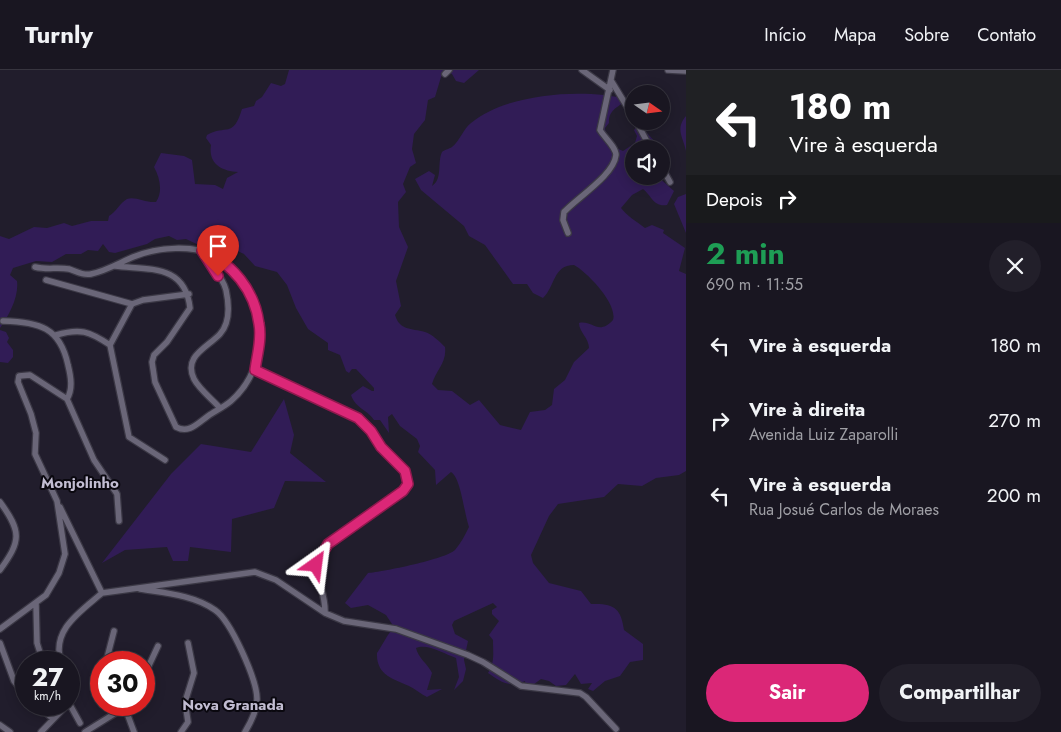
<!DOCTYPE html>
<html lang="pt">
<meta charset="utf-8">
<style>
body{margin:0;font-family:Jost,sans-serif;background:#221f2a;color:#f1f3f6;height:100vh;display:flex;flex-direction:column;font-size:19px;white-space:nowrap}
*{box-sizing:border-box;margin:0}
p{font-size:16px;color:#9f9fa5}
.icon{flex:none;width:28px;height:28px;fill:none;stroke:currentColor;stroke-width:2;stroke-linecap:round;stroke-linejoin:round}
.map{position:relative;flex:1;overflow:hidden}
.side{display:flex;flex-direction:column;background:#191621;width:375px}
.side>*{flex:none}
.banner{background:#202124;color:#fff;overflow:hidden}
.needle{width:32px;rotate:104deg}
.controls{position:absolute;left:625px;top:15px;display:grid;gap:10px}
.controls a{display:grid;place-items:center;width:45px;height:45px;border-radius:50%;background:#191621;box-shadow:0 2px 12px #0003,0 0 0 1px #37353f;font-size:25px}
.speed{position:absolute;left:15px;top:581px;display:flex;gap:10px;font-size:25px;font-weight:700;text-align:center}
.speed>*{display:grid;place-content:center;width:65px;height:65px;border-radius:50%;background:#191621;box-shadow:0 2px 12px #0003,0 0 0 1px #37353f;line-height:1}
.speed small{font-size:12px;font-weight:400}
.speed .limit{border:8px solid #d22;background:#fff;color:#111}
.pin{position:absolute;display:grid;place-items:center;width:42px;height:42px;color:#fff;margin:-51px -21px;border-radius:50% 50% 50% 0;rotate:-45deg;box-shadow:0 0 5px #0007}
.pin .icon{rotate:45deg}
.me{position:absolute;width:55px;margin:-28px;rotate:31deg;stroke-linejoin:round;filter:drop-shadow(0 0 4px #0008)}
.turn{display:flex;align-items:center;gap:18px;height:105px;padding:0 20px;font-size:22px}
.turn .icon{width:65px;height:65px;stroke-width:2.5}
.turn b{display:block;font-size:35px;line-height:42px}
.then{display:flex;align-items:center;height:48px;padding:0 20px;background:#0003;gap:10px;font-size:19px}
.round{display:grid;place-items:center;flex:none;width:52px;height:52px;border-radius:26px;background:#221f2a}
.overview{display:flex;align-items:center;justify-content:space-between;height:85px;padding:0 20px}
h1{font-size:30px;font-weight:700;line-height:38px;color:#1e9e55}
.cta{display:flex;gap:10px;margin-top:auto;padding:10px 20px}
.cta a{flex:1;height:58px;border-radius:30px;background:#db2777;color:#fff;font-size:20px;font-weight:700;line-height:58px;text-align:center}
.cta a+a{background:#221f2a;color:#f1f3f6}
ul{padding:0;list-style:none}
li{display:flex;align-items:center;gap:15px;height:75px;padding:0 20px}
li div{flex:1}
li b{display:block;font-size:19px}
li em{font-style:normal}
header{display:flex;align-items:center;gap:30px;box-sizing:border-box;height:70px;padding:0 25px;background:#191621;border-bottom:1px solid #37353f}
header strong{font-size:24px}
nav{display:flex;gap:28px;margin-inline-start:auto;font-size:18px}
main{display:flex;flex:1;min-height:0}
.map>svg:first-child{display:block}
.green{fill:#311c56}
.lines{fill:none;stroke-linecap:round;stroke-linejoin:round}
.minor-casing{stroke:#3b3845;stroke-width:8}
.minor{stroke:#6a6678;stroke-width:5.5}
.route-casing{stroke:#8e194d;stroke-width:12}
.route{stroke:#db2777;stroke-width:9}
.labels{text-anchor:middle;stroke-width:4;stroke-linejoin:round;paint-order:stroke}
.neighbourhood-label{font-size:15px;font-weight:bold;fill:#c2bdd2;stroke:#0a080f}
</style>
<header>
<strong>Turnly</strong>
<nav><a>Início</a><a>Mapa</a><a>Sobre</a><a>Contato</a></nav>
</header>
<main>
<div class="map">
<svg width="686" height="662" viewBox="0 0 686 662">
<rect width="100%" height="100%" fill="#211d2c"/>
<path class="green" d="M 289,0 L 479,0 L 464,13 L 456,11 L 452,4 L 445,1 L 441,7 L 435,27 L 428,30 L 425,50 L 414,64 L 412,79 L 416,93 L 410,97 L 403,114 L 406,122 L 398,132 L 399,157 L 408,177 L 396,211 L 401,236 L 395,245 C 400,261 411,258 425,262 C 432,264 440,272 445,277 C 447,293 436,300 432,314 L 438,320 L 452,321 L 470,335 L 479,330 L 500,355 L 521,360 L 530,342 L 545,340 L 552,335 L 554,319 L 565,310 L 574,292 L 589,278 C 589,268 579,262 579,253 C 593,250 598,266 613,250 C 618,234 587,202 574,195 C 553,195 555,217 543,228 L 533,223 L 527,214 L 513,214 L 485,175 L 469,166 L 464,156 L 421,120 L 415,109 L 429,101 L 435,105 L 432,116 C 443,109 437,93 442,82 C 444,80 449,79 452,77 C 460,71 463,59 471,53 C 507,23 583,18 627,29 C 620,37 608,39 609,53 L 605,58 C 605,67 614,78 623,81 L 635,73 L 637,66 L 634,60 L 637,57 L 648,64 L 656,73 L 656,79 L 634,79 L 634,106 L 657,106 L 674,121 L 667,135 C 653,137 652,126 643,119 L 632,125 L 621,138 C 627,146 636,151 645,158 L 652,155 L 664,160 L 663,163 L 685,178 L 679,201 L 686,204 L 686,401 L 679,405 L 656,408 L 642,416 L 618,414 L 604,427 L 558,434 L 549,446 L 531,485 L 533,493 L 549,513 L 581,521 L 591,534 C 614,533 621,538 624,560 L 643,574 L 643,590 L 630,592 L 620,606 L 605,611 L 593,621 L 588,619 L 592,613 L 581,614 L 575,604 L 566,615 L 556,616 L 549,611 L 541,609 L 526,620 L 525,611 C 509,618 501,612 488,603 C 495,592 493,583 493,570 L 489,565 L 499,551 L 492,544 L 492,540 L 497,537 L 493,533 L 454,551 L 452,555 L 455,564 L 468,571 L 464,590 L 466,599 L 463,611 L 454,620 L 459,607 L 456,588 C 445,584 427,573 416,578 C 418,588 428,594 432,603 L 427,620 L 442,619 L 427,627 C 421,624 415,619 409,616 C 393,609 376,605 377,583 C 383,574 387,565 394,557 L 386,545 L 368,535 L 351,538 L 345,533 L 368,503 C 382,502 446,489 455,480 C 461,473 465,465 469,457 C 464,443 461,408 451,402 L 436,415 L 435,400 L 418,382 L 420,376 L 417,369 L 400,356 L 392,344 L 388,347 L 389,363 L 380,350 L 374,350 C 369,341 355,338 351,325 L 363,316 L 372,321 L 374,321 L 374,318 L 356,299 L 352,299 L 349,303 L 346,301 L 340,285 L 328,280 L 328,273 L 308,259 L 296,238 L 287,215 L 277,202 L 255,196 L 244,184 L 231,178 L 203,177 L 186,169 L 177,170 L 169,166 L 155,169 L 147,174 L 115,183 L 109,182 L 103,174 L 98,181 L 88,180 L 81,184 L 66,184 L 52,192 L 36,191 L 13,198 L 10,205 L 17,211 C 19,227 9,245 0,258 L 0,166 L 9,169 L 34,157 L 47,158 L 64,153 L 72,156 L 91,151 L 108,151 L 109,146 C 116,142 120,133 127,129 C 135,126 146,133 156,132 C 163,122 160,108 154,97 L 161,83 L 184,86 L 192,90 L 195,114 L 215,115 L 223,119 L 227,108 L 238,102 C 222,101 208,94 211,75 L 206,68 L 207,65 C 226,54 233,69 242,39 L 254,36 L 256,31 L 262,27 L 271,13 L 281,16 L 285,14 Z
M 686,46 L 686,81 C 683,67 675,59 686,46 Z
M 686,124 L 686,163 L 674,134 L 678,127 Z
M 0,260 L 6,262 L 9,268 L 7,272 L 13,280 L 13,287 L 8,293 L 0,292 Z
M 284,329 L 294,365 L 290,383 L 326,412 L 285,411 L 274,438 L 232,449 L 231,482 L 190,477 L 188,491 L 173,491 L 167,477 L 125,480 L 102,493 L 171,404 L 201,374 L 251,382 Z"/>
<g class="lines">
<g class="minor-casing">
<path id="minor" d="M 582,0 L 610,20
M 668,0 L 686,1
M 445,4 L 449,0
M 612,12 L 634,48
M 636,51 L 651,79
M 661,96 L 670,112
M 568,163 L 563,150 L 564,142 C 578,127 614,105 616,85 C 616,77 604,67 600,60 L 613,0
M 202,181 C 209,193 223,207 226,220 C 229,234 230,253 220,264 C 207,278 183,286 194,309 C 199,319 212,329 220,338
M 35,197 C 47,200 57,197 69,199 C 76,201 83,206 91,204 C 106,201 119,193 133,187 C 157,177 194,174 218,187 C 229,193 239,207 245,218 C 267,254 264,302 231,331 C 224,337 215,341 208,346 C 198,353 189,364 176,357 L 155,312 L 152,292 L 154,285 L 167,272 L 190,238 C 185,194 150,200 115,196
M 46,210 L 132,234
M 3,251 C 39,252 60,257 68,295 C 71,307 73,319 67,329
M 56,265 C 80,258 89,261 110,275 L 129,367 L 165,390
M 110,275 L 132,234 L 143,230 L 189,224
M 255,300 L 359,348 L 371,361 L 381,377 L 405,401 L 407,414 L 403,421 L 328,474 C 305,501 326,513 325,543 L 344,551 L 396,559 L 468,585 L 483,592 L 521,616 L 580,623 L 586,627 L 616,659
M 0,432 C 22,462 21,471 0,500
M 60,437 L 102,523
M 140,519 C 165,523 194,525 215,540 C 231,551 257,610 257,629 C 257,641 251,652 245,662
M 102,523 L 255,502 L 276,510 L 325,543
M 36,533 L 37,573 L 43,592
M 0,559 L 46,525 L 59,503 L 65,484 L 57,431 L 35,384 L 36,363 L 31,344 L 18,312 L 19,306 L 30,305 L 67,329 L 94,390 L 117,424 L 119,451
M 0,573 L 14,611 L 26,626
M 61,592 C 51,560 80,542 102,523
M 106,592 L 114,561
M 144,606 L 158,576
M 69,613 L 71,624 L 69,633
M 69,633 L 80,653
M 37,635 L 53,649
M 124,635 L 134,662
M 0,655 L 10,662
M 41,662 L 67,635
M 85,662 L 114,644 L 122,635
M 181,662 L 188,652 L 185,632 L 194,603 L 188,573"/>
</g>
<use href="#minor" class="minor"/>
</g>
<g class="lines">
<g class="route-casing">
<path id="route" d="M 218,206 L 202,181 C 232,192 255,221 259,254 C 262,269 257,285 255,300 L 358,348 L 371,361 L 381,377 L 405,401 L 408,414 L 403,421 L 328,474 L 316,495"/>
</g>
<use href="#route" class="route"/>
</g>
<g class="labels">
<g class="neighbourhood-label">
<text x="80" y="418">Monjolinho</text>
<text x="233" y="640">Nova Granada</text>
</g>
</g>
</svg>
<div class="controls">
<a><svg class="needle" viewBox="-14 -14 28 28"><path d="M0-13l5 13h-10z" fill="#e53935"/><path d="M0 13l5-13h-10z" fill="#9f9fa5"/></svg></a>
<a><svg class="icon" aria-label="sound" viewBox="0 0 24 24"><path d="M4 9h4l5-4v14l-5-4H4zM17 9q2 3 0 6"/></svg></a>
</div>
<div class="speed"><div>27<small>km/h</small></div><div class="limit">30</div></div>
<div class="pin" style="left:218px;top:206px;background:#d93025"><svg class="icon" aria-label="arrive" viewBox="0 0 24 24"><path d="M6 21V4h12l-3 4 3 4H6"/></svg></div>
<svg class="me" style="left:316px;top:495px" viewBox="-20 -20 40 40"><path d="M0-17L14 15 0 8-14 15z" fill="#db2777" stroke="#fff" stroke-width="4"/></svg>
</div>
<section class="side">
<div class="banner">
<div class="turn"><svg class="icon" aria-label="left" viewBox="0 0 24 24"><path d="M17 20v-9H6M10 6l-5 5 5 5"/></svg><div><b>180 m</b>Vire à esquerda</div></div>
<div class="then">Depois<svg class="icon" aria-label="right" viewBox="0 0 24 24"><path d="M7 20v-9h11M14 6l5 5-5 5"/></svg></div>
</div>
<div class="overview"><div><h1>2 min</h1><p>690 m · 11:55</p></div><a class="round"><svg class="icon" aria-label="close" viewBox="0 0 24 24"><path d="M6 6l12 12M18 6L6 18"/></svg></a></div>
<ul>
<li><svg class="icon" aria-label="left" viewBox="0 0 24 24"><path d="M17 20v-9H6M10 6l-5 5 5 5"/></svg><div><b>Vire à esquerda</b></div><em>180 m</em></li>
<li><svg class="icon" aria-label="right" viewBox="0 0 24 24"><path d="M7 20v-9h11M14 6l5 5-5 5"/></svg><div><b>Vire à direita</b><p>Avenida Luiz Zaparolli</p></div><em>270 m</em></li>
<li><svg class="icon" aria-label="left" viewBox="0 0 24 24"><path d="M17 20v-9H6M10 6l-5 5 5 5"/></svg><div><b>Vire à esquerda</b><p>Rua Josué Carlos de Moraes</p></div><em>200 m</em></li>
</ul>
<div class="cta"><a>Sair</a><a>Compartilhar</a></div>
</section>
</main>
